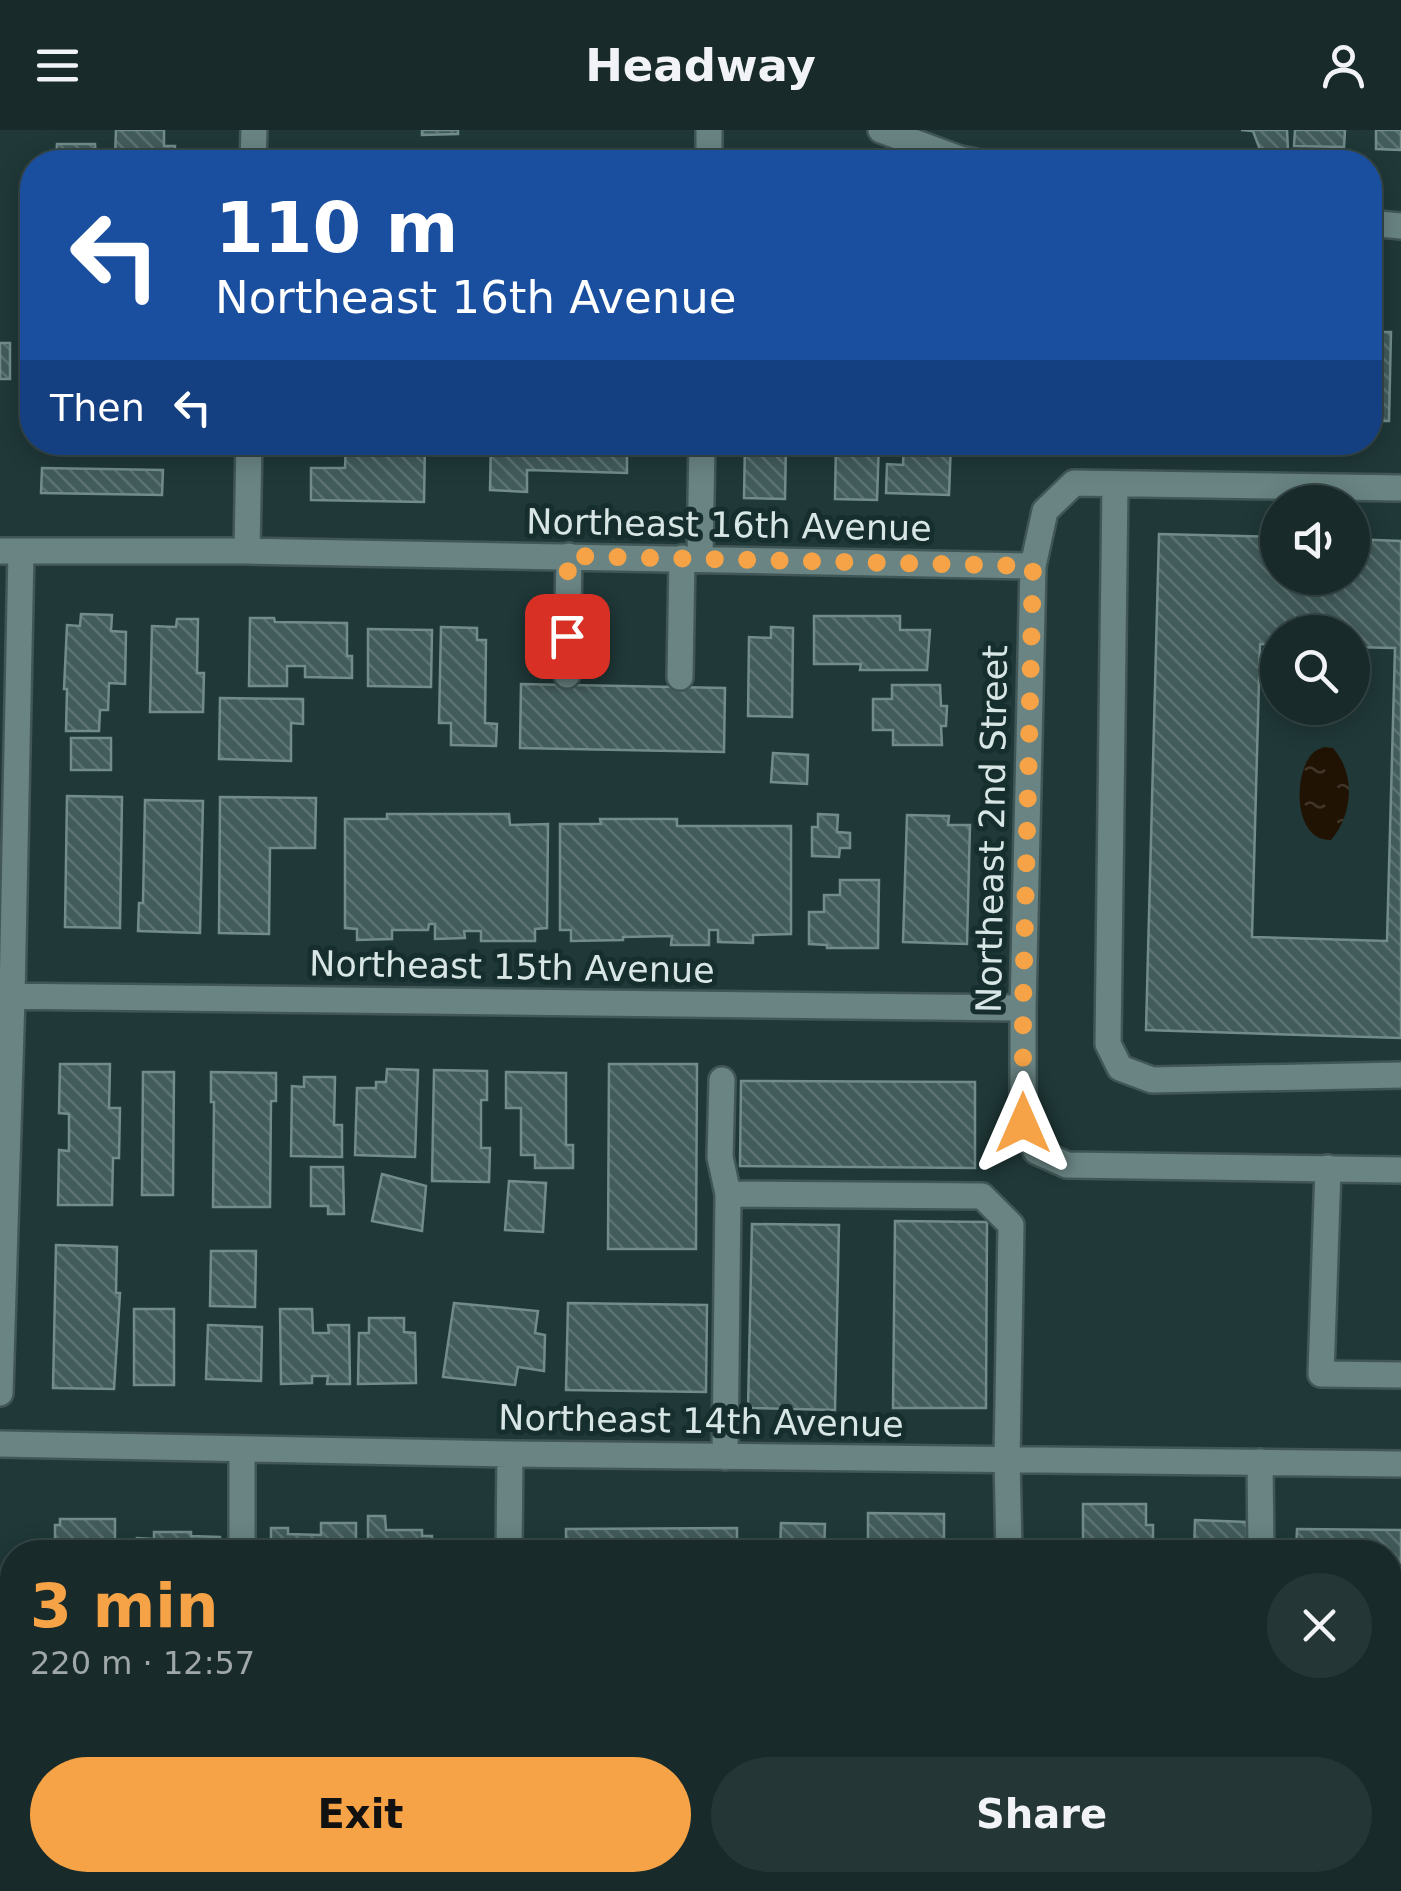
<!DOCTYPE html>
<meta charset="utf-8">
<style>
body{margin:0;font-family:"DejaVu Sans",sans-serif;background:#253636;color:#f1f3f6;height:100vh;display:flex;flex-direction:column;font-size:38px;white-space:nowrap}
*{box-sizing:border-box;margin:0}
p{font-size:32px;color:#9fa7a8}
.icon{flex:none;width:55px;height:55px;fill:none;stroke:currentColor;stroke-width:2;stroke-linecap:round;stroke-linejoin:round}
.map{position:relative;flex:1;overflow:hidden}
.panel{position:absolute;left:0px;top:1410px;width:1402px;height:352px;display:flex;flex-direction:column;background:#182a2a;border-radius:40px 40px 0 0;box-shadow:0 5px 25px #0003,0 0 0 2px #364647}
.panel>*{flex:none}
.guide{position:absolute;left:20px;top:20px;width:1362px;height:305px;border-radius:40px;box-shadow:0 5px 25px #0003,0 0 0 2px #364647;background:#1a4fa0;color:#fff;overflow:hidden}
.fabs{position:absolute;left:1260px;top:355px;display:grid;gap:20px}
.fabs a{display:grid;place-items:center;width:110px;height:110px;border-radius:50%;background:#182a2a;box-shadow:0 5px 25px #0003,0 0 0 2px #364647;font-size:50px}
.pin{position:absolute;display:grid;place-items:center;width:85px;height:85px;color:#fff;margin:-42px;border-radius:20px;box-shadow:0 5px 15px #0006}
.me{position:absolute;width:110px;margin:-55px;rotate:0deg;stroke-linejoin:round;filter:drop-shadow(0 0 8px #0008)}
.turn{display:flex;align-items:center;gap:35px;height:210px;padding:0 30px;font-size:45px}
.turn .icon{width:130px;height:130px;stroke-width:2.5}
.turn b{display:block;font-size:70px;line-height:85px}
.then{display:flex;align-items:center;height:95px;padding:0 30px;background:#0003;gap:20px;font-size:38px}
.round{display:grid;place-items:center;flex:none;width:105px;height:105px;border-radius:52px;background:#253636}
.summary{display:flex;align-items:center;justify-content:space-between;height:170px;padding:0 30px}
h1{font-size:60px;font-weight:800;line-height:75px;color:#f5a346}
.action{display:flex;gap:20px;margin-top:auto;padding:20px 30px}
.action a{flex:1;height:115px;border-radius:60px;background:#f5a346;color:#111;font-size:40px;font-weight:800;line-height:115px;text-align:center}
.action a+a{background:#253636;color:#f1f3f6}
header{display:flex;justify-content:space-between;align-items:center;height:130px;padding:0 30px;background:#182a2a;font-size:45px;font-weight:800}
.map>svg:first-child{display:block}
.water{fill:url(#water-ripples)}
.building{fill:url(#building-back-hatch);stroke:#718c8b;stroke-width:2.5;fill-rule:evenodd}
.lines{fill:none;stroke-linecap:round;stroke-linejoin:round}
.minor-casing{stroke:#415757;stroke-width:30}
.minor{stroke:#698483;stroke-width:25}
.route{stroke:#f5a346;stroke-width:18;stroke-dasharray:0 32.4}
.labels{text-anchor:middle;stroke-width:10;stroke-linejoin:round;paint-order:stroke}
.street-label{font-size:35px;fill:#d8e7e6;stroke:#162e2e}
</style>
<header><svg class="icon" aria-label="menu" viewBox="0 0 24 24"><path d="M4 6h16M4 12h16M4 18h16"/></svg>Headway<svg class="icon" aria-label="person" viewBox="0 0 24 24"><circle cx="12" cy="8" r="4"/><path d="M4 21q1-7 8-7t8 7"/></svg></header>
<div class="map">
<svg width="1401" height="1761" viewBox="0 0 1401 1761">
<defs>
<pattern id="water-ripples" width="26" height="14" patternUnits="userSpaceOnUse" patternTransform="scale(2.5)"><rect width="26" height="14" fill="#211304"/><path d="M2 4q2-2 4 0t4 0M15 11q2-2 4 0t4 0" fill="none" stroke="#403529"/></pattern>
<pattern id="building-back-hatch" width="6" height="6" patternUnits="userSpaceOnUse" patternTransform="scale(2.5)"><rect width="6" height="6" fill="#425b5b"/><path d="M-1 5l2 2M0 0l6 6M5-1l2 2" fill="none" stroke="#5d7373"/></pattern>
</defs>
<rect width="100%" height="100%" fill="#203838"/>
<path class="water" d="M 1324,617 L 1333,618 C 1356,644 1353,685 1331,710 C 1294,711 1293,647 1311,625 C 1314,621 1319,619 1324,617 Z"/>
<path class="building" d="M 116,0 L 164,0 L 164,16 L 175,16 L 174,32 L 56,32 L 57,14 L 95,14 L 96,26 L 115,26 Z
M 422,0 L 458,0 L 458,4 L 422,5 Z
M 1241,0 L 1287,0 L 1288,20 L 1262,25 L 1253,1 Z
M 1295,0 L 1345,0 L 1344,17 L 1294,16 Z
M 1376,0 L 1401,0 L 1401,20 L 1376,19 Z
M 309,29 L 443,31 L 443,32 L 309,32 Z
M 1370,202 L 1391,202 L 1389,291 L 1370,291 Z
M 0,213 L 10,213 L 10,249 L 0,249 Z
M 346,312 L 425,312 L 424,372 L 311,370 L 311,338 L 345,338 Z
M 491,312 L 627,312 L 627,343 L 527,340 L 527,362 L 490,360 Z
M 745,312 L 786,312 L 785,369 L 744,368 Z
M 836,312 L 879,312 L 877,370 L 835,369 Z
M 904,312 L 951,312 L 949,365 L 886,363 L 887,334 L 903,335 Z
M 42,338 L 163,340 L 162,365 L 41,363 Z
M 1159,404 L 1278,407 L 1278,448 L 1352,448 L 1352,409 L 1401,411 L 1401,908 L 1146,900 ZM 1278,502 L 1352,502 L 1352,517 L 1395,518 L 1387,811 L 1252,807 L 1260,514 L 1278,515 Z
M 81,484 L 112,485 L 111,501 L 126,502 L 125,554 L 109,553 L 108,580 L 100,580 L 99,601 L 66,601 L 67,559 L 64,559 L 67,495 L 80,496 Z
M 814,486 L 900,486 L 900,500 L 930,500 L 927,540 L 860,540 L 861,534 L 814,534 Z
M 250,488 L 274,488 L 275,492 L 347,493 L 347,526 L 352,526 L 352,548 L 305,547 L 305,536 L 287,536 L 287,556 L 249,556 Z
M 177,489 L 198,489 L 197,543 L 204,543 L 203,582 L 150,582 L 152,496 L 176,497 Z
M 441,497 L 477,498 L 477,510 L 486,510 L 485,593 L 497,594 L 496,616 L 451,615 L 451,593 L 439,593 Z
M 771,497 L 793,498 L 792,587 L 748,586 L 749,507 L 771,508 Z
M 368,499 L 432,500 L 431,557 L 368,556 Z
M 521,554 L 725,558 L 724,622 L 520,618 Z
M 892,555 L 940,555 L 941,576 L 947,576 L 946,596 L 941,596 L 942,615 L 893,615 L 893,600 L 873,600 L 873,569 L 892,569 Z
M 220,568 L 303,569 L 303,594 L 291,593 L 291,631 L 219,629 Z
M 71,608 L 111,608 L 111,640 L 71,640 Z
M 773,623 L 808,625 L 807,654 L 771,652 Z
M 67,666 L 122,667 L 120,798 L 65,797 Z
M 220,667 L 316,668 L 315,718 L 270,718 L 269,804 L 219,803 Z
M 145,670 L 203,671 L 200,803 L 138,801 L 139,773 L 143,773 Z
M 387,684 L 509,684 L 510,695 L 548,694 L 547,798 L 535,799 L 535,811 L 481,811 L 481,801 L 464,801 L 465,808 L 435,809 L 435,794 L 429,794 L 428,800 L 392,800 L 392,809 L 357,810 L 357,799 L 345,798 L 345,689 L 387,689 Z
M 818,684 L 838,685 L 837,702 L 850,703 L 850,718 L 840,718 L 839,727 L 812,726 L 812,697 L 818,697 Z
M 907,685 L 949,686 L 948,695 L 970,695 L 967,814 L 903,812 Z
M 600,689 L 677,689 L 677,696 L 791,696 L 791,804 L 753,805 L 753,813 L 718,812 L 718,800 L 709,800 L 709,815 L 671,815 L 672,806 L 623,807 L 623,810 L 571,811 L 571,800 L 560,800 L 560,694 L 601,694 Z
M 840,750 L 879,750 L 878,818 L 827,818 L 827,815 L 809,814 L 809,782 L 824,782 L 824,765 L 840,765 Z
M 60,934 L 110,934 L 109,978 L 120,978 L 119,1028 L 113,1028 L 112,1075 L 58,1075 L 59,1020 L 69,1021 L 69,984 L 59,983 Z
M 609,934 L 697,934 L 696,1119 L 608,1119 Z
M 387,939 L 418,940 L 415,1027 L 355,1025 L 357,958 L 376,958 L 376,952 L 386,952 Z
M 434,940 L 487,941 L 487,970 L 481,970 L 481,1018 L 490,1018 L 489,1052 L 432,1051 Z
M 143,942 L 174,942 L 173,1065 L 142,1065 Z
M 211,942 L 276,943 L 276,971 L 271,971 L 270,1077 L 213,1077 L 214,972 L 211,972 Z
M 506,942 L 566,943 L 566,1015 L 573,1015 L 573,1038 L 535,1038 L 535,1025 L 521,1025 L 521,978 L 506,978 Z
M 304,947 L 335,947 L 334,995 L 342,995 L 342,1027 L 291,1026 L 292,956 L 304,957 Z
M 741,951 L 975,952 L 975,1038 L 740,1036 Z
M 311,1037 L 343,1037 L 344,1084 L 328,1084 L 328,1076 L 311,1076 Z
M 382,1044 L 426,1056 L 422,1101 L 372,1091 Z
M 509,1051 L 546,1053 L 543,1102 L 505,1100 Z
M 895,1091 L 987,1092 L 986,1278 L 893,1278 Z
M 752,1094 L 839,1095 L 835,1280 L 748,1278 Z
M 56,1115 L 117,1117 L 116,1163 L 120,1163 L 114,1259 L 53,1258 Z
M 211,1121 L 256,1121 L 255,1177 L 210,1176 Z
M 454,1173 L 538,1181 L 535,1203 L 545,1205 L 544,1241 L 518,1237 L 515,1255 L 443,1247 Z
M 568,1173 L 707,1175 L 706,1262 L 566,1260 Z
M 134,1179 L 174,1179 L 174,1255 L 134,1255 Z
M 280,1179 L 312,1179 L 313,1203 L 329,1203 L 328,1195 L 349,1195 L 350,1254 L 327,1254 L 328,1246 L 312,1246 L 312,1253 L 281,1254 Z
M 369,1188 L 404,1188 L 404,1202 L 415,1203 L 416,1253 L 358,1254 L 359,1203 L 369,1203 Z
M 208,1195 L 262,1197 L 261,1251 L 206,1249 Z
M 1083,1374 L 1146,1374 L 1146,1395 L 1153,1395 L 1153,1422 L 1083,1422 Z
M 868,1383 L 944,1384 L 944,1422 L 868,1422 Z
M 368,1386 L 385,1386 L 386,1400 L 422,1400 L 422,1406 L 432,1406 L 432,1422 L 368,1422 Z
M 60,1389 L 115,1389 L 115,1422 L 61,1422 L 61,1410 L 55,1410 L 55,1395 L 60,1395 Z
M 1195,1390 L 1247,1392 L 1247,1422 L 1194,1422 Z
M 321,1393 L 356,1393 L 356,1419 L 332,1419 L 332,1422 L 271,1422 L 271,1398 L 288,1398 L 288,1404 L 321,1405 Z
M 781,1393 L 825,1394 L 824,1422 L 780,1422 Z
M 737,1398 L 737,1422 L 566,1422 L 566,1399 Z
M 1297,1399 L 1401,1400 L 1401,1578 L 1390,1578 L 1390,1422 L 1296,1422 Z
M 154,1402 L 191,1402 L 191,1406 L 220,1407 L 220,1422 L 137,1422 L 137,1408 L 154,1409 Z
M 1390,1592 L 1399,1592 L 1401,1665 L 1397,1665 L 1397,1651 L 1390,1651 Z
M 1390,1678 L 1401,1679 L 1401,1761 L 1379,1761 L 1379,1750 L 1390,1750 Z
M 44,1750 L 91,1750 L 91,1761 L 44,1761 Z
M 115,1750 L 156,1750 L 156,1755 L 143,1755 L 143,1761 L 115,1761 Z
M 184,1750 L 227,1750 L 227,1757 L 184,1757 Z
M 273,1750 L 295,1750 L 295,1761 L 273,1761 Z
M 339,1750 L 432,1750 L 432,1761 L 339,1761 Z
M 571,1750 L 723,1750 L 723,1761 L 571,1761 Z
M 802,1750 L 938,1750 L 938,1761 L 802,1761 Z
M 1080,1750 L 1248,1750 L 1248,1761 L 1080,1761 Z
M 1278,1750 L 1352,1750 L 1352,1761 L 1278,1761 Z"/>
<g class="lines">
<g class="minor-casing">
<path id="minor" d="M 881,0 L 960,29 L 975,32
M 253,32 L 254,0
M 709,32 L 709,0
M 1370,93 L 1401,96
M 1115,354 L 1108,914 L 1120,938 L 1152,950 L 1401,945
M 0,421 L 247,421 L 1033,436 L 1045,381 L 1074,353 L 1401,358
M 247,421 L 249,312
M 700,429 L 702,312
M 1033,436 L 1023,878 L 1023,993 L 1036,1021 L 1067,1035 L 1401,1040
M 567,545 L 569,426
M 680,547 L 682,428
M 0,866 L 1023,878
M 722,950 L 720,1027 L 728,1064
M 1328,1038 L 1321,1244 L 1401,1245
M 0,1263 L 12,866 L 21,421
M 0,1314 L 510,1324 L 1401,1334
M 725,1327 L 728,1064 L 982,1066 L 1011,1095 L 1007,1329 L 1009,1422
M 1260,1332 L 1261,1422
M 242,1422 L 242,1320
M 509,1422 L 510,1324
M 1014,1750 L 1014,1761
M 239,1761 L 239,1750
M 502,1761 L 502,1750
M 755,1761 L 755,1750
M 1257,1761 L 1258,1750"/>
</g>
<use href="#minor" class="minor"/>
</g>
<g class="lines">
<path class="route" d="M 567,506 L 568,426 L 1033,436 L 1023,878 L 1023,993"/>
</g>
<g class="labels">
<g class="street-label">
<text transform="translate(729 395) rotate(1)" y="12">Northeast 16th Avenue</text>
<text transform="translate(992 699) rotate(-89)" y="12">Northeast 2nd Street</text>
<text transform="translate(512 837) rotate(1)" y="12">Northeast 15th Avenue</text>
<text transform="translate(701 1291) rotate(1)" y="12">Northeast 14th Avenue</text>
</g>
</g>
</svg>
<div class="fabs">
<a><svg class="icon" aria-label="sound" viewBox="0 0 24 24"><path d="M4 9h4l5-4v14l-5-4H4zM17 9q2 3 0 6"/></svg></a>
<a><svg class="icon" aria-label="search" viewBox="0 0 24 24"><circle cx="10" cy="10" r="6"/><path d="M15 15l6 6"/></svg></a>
</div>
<div class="pin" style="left:567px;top:506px;background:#d93025"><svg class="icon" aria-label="arrive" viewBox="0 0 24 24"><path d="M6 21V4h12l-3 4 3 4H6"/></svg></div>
<svg class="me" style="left:1023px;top:993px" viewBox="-20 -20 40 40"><path d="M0-17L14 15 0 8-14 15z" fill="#f5a346" stroke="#fff" stroke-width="4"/></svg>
<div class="guide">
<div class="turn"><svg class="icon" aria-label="left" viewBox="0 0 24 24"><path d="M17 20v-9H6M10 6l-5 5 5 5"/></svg><div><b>110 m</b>Northeast 16th Avenue</div></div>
<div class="then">Then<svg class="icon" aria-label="left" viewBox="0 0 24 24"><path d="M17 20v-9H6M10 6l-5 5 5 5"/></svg></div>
</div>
<section class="panel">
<div class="summary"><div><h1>3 min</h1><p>220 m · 12:57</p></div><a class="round"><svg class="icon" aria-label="close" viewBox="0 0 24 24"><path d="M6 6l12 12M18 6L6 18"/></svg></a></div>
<div class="action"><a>Exit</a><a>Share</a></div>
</section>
</div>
